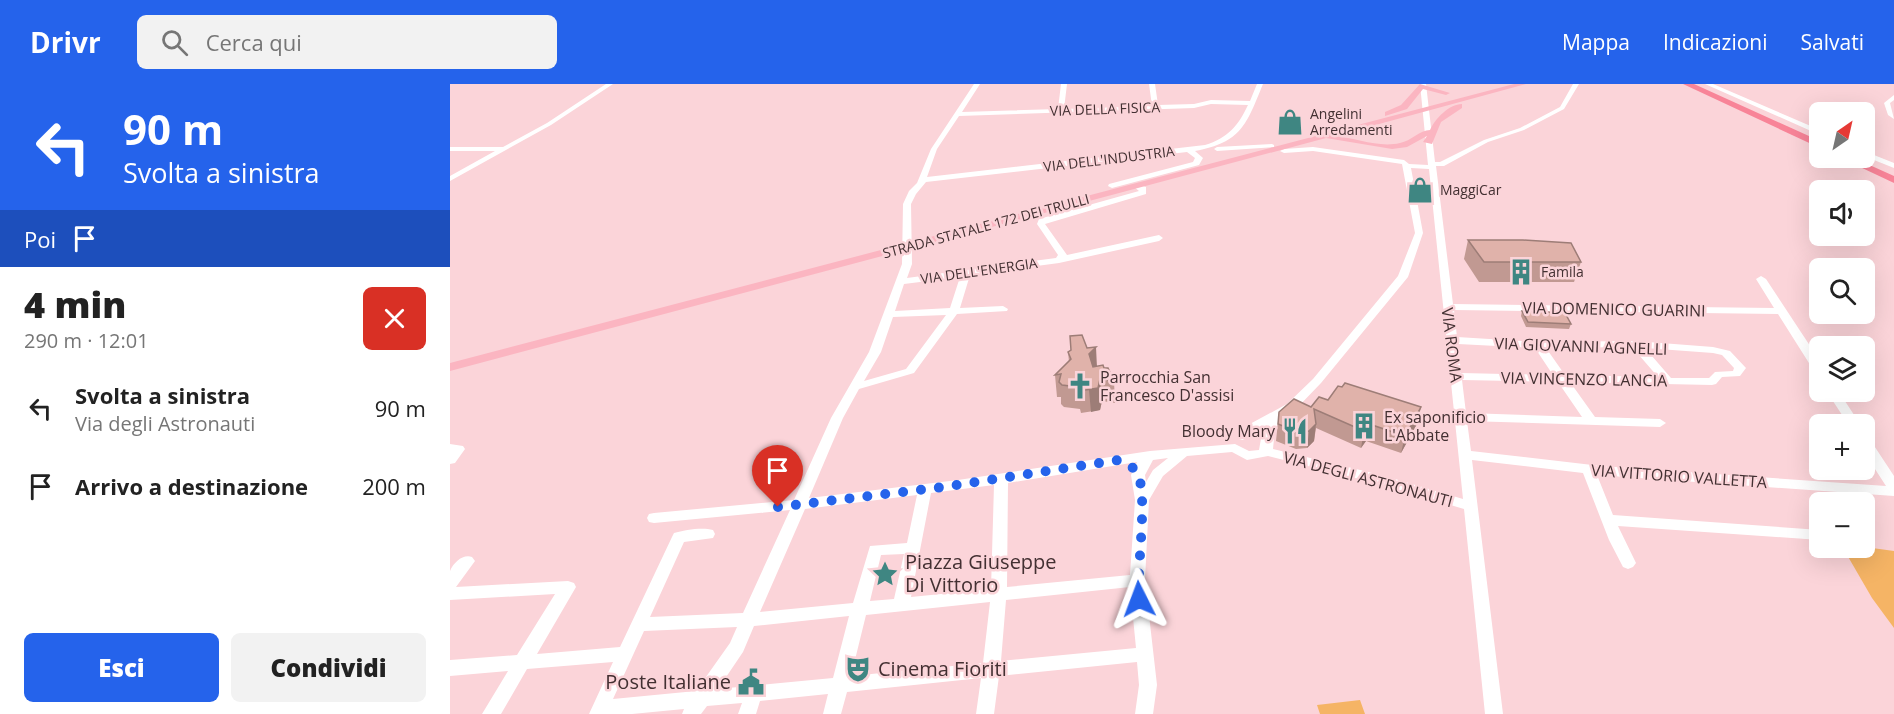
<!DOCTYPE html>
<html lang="it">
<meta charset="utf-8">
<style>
body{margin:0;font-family:"Open Sans",sans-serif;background:#f2f2f2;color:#222;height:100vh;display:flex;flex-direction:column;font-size:22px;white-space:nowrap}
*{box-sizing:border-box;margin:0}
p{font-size:20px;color:#767676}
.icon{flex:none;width:33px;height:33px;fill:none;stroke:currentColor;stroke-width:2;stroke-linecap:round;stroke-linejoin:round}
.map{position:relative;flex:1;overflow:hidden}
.side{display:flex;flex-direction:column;background:#fff;width:450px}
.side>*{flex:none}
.guide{background:#2563eb;color:#fff;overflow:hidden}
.needle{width:39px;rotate:34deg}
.controls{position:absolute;left:1359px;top:18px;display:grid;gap:12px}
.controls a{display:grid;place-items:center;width:66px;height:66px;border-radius:9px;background:#fff;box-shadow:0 6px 24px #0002;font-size:30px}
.pin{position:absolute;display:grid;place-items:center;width:51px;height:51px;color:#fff;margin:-62px -26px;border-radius:50% 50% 50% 0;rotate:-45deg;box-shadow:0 0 6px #0007}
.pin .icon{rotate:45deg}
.me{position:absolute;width:66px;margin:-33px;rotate:357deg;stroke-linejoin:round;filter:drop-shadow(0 0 4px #0008)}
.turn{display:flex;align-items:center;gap:21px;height:126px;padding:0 24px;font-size:27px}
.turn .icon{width:78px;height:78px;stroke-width:2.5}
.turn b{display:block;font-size:42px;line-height:51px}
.then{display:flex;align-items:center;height:57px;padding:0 24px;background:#0003;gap:12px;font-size:22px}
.round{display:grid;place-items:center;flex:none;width:63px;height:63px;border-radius:9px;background:#f2f2f2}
.summary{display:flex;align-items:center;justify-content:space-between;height:102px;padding:0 24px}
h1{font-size:36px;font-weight:800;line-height:45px}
.action{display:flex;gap:12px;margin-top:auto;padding:12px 24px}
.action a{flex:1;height:69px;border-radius:9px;background:#2563eb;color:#fff;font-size:24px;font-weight:800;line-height:69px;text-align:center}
.action a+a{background:#f2f2f2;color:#222}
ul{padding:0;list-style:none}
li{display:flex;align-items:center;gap:18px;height:78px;padding:0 24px}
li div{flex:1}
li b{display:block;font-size:22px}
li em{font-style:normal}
header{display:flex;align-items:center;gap:36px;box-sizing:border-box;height:84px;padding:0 30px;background:#2563eb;color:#fff}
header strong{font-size:28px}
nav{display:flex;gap:33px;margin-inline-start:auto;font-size:21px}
.search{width:420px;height:54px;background:#f2f2f2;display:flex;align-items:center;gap:15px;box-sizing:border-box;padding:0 21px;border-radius:9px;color:#767676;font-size:22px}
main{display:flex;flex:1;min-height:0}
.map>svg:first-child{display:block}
.green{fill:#f5b465}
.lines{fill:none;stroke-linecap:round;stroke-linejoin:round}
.minor{fill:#fff;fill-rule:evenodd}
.major{fill:#fbb5c1;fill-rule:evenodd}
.highway{fill:#f88498;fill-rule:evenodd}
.wall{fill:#c19992}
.shaded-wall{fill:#9d7d77}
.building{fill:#e0b2aa;stroke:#9d7d77;stroke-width:1.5}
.route{stroke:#2563eb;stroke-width:10;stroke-dasharray:0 18}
.labels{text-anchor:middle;stroke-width:5;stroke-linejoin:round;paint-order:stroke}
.far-street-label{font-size:14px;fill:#433032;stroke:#fbd4d9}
.far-poi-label{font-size:14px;fill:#433032;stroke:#fbd4d9;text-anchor:start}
.street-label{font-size:16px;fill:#433032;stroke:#fbd4d9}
.poi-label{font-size:16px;fill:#433032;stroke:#fbd4d9;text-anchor:start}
.near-poi-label{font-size:20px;fill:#433032;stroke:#fbd4d9;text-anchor:start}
</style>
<header>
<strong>Drivr</strong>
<div class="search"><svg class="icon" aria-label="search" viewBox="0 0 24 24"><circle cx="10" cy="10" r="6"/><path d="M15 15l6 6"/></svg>Cerca qui</div>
<nav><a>Mappa</a><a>Indicazioni</a><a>Salvati</a></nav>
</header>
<main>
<section class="side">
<div class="guide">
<div class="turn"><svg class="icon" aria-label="left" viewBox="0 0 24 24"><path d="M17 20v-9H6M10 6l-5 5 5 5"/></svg><div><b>90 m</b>Svolta a sinistra</div></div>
<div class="then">Poi<svg class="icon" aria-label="arrive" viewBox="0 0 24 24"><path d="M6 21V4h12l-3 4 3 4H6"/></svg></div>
</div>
<div class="summary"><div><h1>4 min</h1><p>290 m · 12:01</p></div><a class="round" style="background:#d93025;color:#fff"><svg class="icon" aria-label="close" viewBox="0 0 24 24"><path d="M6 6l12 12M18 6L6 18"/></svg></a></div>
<ul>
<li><svg class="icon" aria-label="left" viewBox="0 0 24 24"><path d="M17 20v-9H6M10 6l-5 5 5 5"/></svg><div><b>Svolta a sinistra</b><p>Via degli Astronauti</p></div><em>90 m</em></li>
<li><svg class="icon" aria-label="arrive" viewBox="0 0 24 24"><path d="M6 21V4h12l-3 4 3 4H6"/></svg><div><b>Arrivo a destinazione</b></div><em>200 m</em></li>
</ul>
<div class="action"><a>Esci</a><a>Condividi</a></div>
</section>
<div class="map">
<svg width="1444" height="630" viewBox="0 0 1444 630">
<rect width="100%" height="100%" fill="#fbd4d9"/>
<path class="green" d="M 1415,463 L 1444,467 L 1444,544 L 1422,514 L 1393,464 Z
M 910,616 L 915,630 L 870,630 L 867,621 Z"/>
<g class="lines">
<path class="minor" d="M 156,0 L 163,0 L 101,41 L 0,97 L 0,92 L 45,67 L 0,67 L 0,63 L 53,63 L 97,39 Z
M 524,0 L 530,0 L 512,28 L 608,25 L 611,0 L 617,0 L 614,25 L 702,22 L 699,0 L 705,0 L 708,21 L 744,20 L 761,16 L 800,17 L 807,0 L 813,0 C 796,41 792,58 745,67 L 753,74 L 749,81 L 662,104 L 658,102 L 659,100 L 743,78 L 745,74 L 737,68 L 476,98 L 466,110 L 461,120 L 462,180 L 457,194 L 606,174 L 608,171 L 587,140 L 589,135 L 689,107 L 683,102 L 687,100 L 696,103 L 696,110 L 595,140 L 617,171 L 709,151 L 713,154 L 709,157 L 609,179 L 520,191 L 510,224 L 553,222 L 558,225 L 557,227 L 507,230 L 464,289 L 409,305 L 393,334 L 359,414 L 508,396 L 700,367 L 785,360 L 799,367 L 809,366 L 813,343 L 793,356 L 788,355 L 787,352 L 798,341 L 837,320 L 863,295 L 948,192 L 965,149 L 952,80 L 863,67 L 834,69 L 830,67 L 834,65 L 863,63 L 954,76 L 959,80 L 978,81 L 970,0 L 976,0 L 985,78 L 990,78 L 1034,56 L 1070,44 L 1110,23 L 1123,0 L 1129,0 L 1114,25 L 1074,46 L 1038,58 L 994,82 L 986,82 L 1003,220 L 1324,224 L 1306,195 L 1311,192 L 1316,195 L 1370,277 L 1370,290 L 1364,287 L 1328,230 L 1004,226 L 1007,253 L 1088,258 L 1185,257 L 1263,263 L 1280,267 L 1296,284 L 1290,292 L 1272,293 L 1266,300 L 1262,301 L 1120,298 L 1145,333 L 1210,335 L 1216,339 L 1210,343 L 1017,337 L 1021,367 L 1151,382 L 1436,402 L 1414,368 L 1414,353 L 1419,354 L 1444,392 L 1444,412 L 1147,391 L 1163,431 L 1370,446 L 1370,456 L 1168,442 L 1186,479 L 1183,483 L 1178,485 L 1173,483 L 1159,456 L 1133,389 L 1022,376 L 1053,630 L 1035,630 L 1014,425 L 933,401 L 818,372 L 797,376 L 782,368 L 737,372 L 713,392 L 699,416 L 695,496 L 707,601 L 703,630 L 685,630 L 689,601 L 687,578 L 549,592 L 544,630 L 526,630 L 531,594 L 397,608 L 391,630 L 373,630 L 378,610 L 310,617 L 306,630 L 288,630 L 292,619 L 257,622 L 251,630 L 232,630 L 234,625 L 182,630 L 139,630 L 163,578 L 77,585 L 51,630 L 32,630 L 58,587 L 0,592 L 0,576 L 67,571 L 105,510 L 0,516 C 0,508 0,495 0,487 C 4,478 13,470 22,473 L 25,477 L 6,503 L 118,497 L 124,499 L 126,503 L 87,570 L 170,563 L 222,453 L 224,449 C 235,446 252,443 263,446 L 265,450 L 263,454 L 234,458 L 200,533 L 293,529 L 340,426 L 204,439 L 199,438 L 197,434 L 199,430 L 204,429 L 344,416 L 381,334 L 419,268 L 452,180 L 453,120 L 459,107 L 467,99 L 481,65 ZM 761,20 L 798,21 C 788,42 778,54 755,61 L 477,93 L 487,65 L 509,32 L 744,24 ZM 961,84 L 979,85 L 1013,415 L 935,392 L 823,365 L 825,344 L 834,332 L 845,326 L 871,299 L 958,193 L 973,149 ZM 510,193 L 500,224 L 445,227 L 454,200 ZM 496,231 L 456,285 L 414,297 L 431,268 L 443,233 ZM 1008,260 L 1085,264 L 1103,291 L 1011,289 ZM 1182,263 L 1208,293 L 1115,291 L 1096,264 ZM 1195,264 L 1263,269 L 1272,271 L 1284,284 L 1283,287 L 1265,288 L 1259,294 L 1221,294 ZM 1012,296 L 1108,298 L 1132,333 L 1016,329 ZM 718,374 L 703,386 L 696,398 L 695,391 L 703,376 ZM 687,378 L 681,391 L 685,416 L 680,491 L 557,503 L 558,399 ZM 544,401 L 541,505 L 461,513 L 481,409 ZM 467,411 L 457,459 L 420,462 L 403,519 L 310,528 L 355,425 ZM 454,470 L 444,515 L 420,517 L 431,471 ZM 680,503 L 686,564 L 551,577 L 556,516 ZM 540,518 L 533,579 L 401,592 L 416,531 ZM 399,532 L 383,594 L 268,605 L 293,568 L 304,542 ZM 287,543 L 280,559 L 246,607 L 163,615 L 194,547 Z
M 1255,0 L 1263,0 L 1370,46 L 1370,51 Z
M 1444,11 L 1444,16 L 1440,19 L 1444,35 L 1438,31 L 1434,19 Z
M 822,60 L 824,61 L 824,63 L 767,67 L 764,65 L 767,63 Z
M 1414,67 L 1444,79 L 1444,84 L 1414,72 Z
M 1377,308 L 1389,308 L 1410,340 L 1398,340 Z
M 0,360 L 13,362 L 15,365 L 5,379 L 0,380 Z"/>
<path class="major" d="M 970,0 L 1000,9 L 996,11 L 973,5 L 957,25 L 935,32 L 935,28 L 951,21 Z
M 1064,0 L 1076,0 L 885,52 C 906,54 929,64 950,59 C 961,57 970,46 980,46 C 985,35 999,20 1012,20 L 1012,24 L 991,38 L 982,60 L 973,58 L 977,52 L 957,63 L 942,65 L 876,54 L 0,287 L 0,279 Z"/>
<path class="highway" d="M 1233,0 L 1244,0 L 1370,57 L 1370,64 Z
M 1391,74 L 1404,74 L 1444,92 L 1444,99 Z"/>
</g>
<path class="wall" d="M 1018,156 L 1131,178 L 1124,198 L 1029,198 L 1014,175 Z
M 1072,227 L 1121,240 L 1119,245 L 1076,243 L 1071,232 Z
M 637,264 L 647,282 L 654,284 L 664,297 L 665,319 L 652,317 L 650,326 L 631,329 L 630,325 L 614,323 L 611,320 L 611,313 L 607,313 L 605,291 L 619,278 L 618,268 L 621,266 Z
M 878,316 L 967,340 L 951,369 L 916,357 L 911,364 L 866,344 L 864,357 L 857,364 L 846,365 L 826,357 L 829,328 L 861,323 Z"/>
<path class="shaded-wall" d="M 646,263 L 647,284 L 641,291 L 639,270 Z
M 650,295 L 652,317 L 650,326 L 641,328 L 639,306 Z
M 971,323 L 967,340 L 951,369 L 955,352 Z
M 866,340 L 864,357 L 857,364 L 859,347 Z
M 919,340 L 916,357 L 911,364 L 914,347 Z"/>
<path class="building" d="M 1018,156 L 1073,156 L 1121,159 L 1131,178 L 1034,178 Z
M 1072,227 L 1115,229 L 1121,240 L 1078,238 Z
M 632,251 L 637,264 L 646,263 L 639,270 L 643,283 L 653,281 L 654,284 L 658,284 L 664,297 L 650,295 L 648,304 L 629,307 L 628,303 L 612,301 L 609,298 L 611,290 L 605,291 L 621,275 L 618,268 L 621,266 L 620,252 Z
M 895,299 L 971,323 L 955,352 L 919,340 L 914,347 L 864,325 L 866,340 L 859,347 L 848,348 L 828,340 L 829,328 L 844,315 L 861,323 L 869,313 L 878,316 L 888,302 L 892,303 Z"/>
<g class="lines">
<path class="route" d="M 328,423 L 494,403 L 669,376 C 676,379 683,382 687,389 C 699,409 686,486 689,515"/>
</g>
<defs>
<g id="shop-bare" transform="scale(2.07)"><path d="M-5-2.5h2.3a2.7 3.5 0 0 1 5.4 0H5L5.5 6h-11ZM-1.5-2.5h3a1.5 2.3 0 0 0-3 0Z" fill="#3f8682" stroke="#fbd4d9" stroke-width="2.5" paint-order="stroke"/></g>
<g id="building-bare" transform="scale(2.07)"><path d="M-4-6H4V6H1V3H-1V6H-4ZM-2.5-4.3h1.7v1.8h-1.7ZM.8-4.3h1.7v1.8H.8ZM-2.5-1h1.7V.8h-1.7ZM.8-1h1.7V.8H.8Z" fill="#3f8682" stroke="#fbd4d9" stroke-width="2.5" paint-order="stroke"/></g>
<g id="church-bare" transform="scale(2.07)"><path d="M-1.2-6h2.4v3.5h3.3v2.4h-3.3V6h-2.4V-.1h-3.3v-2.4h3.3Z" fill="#3f8682" stroke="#fbd4d9" stroke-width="2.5" paint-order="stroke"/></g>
<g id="restaurant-bare" transform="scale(2.07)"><path d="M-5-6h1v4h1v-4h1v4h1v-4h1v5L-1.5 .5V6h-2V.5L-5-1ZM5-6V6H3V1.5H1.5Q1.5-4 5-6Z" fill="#3f8682" stroke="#fbd4d9" stroke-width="2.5" paint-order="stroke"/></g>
<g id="sight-bare" transform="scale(2.07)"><path d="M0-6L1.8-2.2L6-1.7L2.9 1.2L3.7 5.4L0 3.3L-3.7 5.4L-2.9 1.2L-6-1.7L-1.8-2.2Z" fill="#3f8682" stroke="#fbd4d9" stroke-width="2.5" paint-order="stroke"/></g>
<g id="theatre-bare" transform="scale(2.07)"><path d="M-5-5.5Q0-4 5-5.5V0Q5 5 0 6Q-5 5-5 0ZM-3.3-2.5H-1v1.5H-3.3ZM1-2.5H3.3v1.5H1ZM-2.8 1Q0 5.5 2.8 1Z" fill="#3f8682" stroke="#fbd4d9" stroke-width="2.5" paint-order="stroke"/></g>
<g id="civic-bare" transform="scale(2.07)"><path d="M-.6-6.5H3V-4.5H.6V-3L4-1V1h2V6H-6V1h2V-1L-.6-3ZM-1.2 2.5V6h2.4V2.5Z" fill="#3f8682" stroke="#fbd4d9" stroke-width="2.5" paint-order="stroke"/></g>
</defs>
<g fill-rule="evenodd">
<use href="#shop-bare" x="840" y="38"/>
<use href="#shop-bare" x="970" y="106"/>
<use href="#building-bare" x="1071" y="188"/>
<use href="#church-bare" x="630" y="302"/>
<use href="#building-bare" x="914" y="342"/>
<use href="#restaurant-bare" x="845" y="347"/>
<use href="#sight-bare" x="435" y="490"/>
<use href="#theatre-bare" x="408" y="585"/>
<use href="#civic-bare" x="301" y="598"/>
</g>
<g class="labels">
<g class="far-street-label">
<text transform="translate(655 25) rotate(-2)" y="5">VIA DELLA FISICA</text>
<text transform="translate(659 75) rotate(-7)" y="5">VIA DELL'INDUSTRIA</text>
<text transform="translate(536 142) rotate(-15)" y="5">STRADA STATALE 172 DEI TRULLI</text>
<text transform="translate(529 187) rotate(-8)" y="5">VIA DELL'ENERGIA</text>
</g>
<g class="far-poi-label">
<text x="860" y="35">Angelini<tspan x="860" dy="16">Arredamenti</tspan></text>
<text x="990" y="111">MaggiCar</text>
<text x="1091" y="193">Famila</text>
</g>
<g class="street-label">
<text transform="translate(1164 225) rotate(1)" y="6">VIA DOMENICO GUARINI</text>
<text transform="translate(1002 261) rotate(83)" y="6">VIA ROMA</text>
<text transform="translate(1131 262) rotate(2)" y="6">VIA GIOVANNI AGNELLI</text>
<text transform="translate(1134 295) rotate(1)" y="6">VIA VINCENZO LANCIA</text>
<text transform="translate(1229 392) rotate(4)" y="6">VIA VITTORIO VALLETTA</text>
<text transform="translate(918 395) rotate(15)" y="6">VIA DEGLI ASTRONAUTI</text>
</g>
<g class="poi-label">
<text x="650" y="299">Parrocchia San<tspan x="650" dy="18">Francesco D'assisi</tspan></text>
<text x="934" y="339">Ex saponificio<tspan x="934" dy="18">L'Abbate</tspan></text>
<text x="825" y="353" text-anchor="end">Bloody Mary</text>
</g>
<g class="near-poi-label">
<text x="455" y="485">Piazza Giuseppe<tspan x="455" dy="23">Di Vittorio</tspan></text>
<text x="428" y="592">Cinema Fioriti</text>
<text x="281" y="605" text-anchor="end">Poste Italiane</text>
</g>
</g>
</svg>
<div class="controls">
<a><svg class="needle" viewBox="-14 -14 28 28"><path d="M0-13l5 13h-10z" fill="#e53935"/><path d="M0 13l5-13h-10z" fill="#767676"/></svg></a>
<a><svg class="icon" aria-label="sound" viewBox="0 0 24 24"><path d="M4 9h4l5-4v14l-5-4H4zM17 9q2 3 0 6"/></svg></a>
<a><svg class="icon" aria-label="search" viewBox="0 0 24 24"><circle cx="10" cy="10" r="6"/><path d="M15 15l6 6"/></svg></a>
<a><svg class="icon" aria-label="layers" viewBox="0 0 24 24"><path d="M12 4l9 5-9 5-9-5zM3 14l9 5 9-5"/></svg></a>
<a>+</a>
<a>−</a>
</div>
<div class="pin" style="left:328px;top:423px;background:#d93025"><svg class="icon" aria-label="arrive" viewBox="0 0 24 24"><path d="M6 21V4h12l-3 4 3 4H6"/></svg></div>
<svg class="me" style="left:689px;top:515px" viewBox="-20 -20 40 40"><path d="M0-17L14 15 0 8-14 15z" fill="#2563eb" stroke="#fff" stroke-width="4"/></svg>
</div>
</main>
